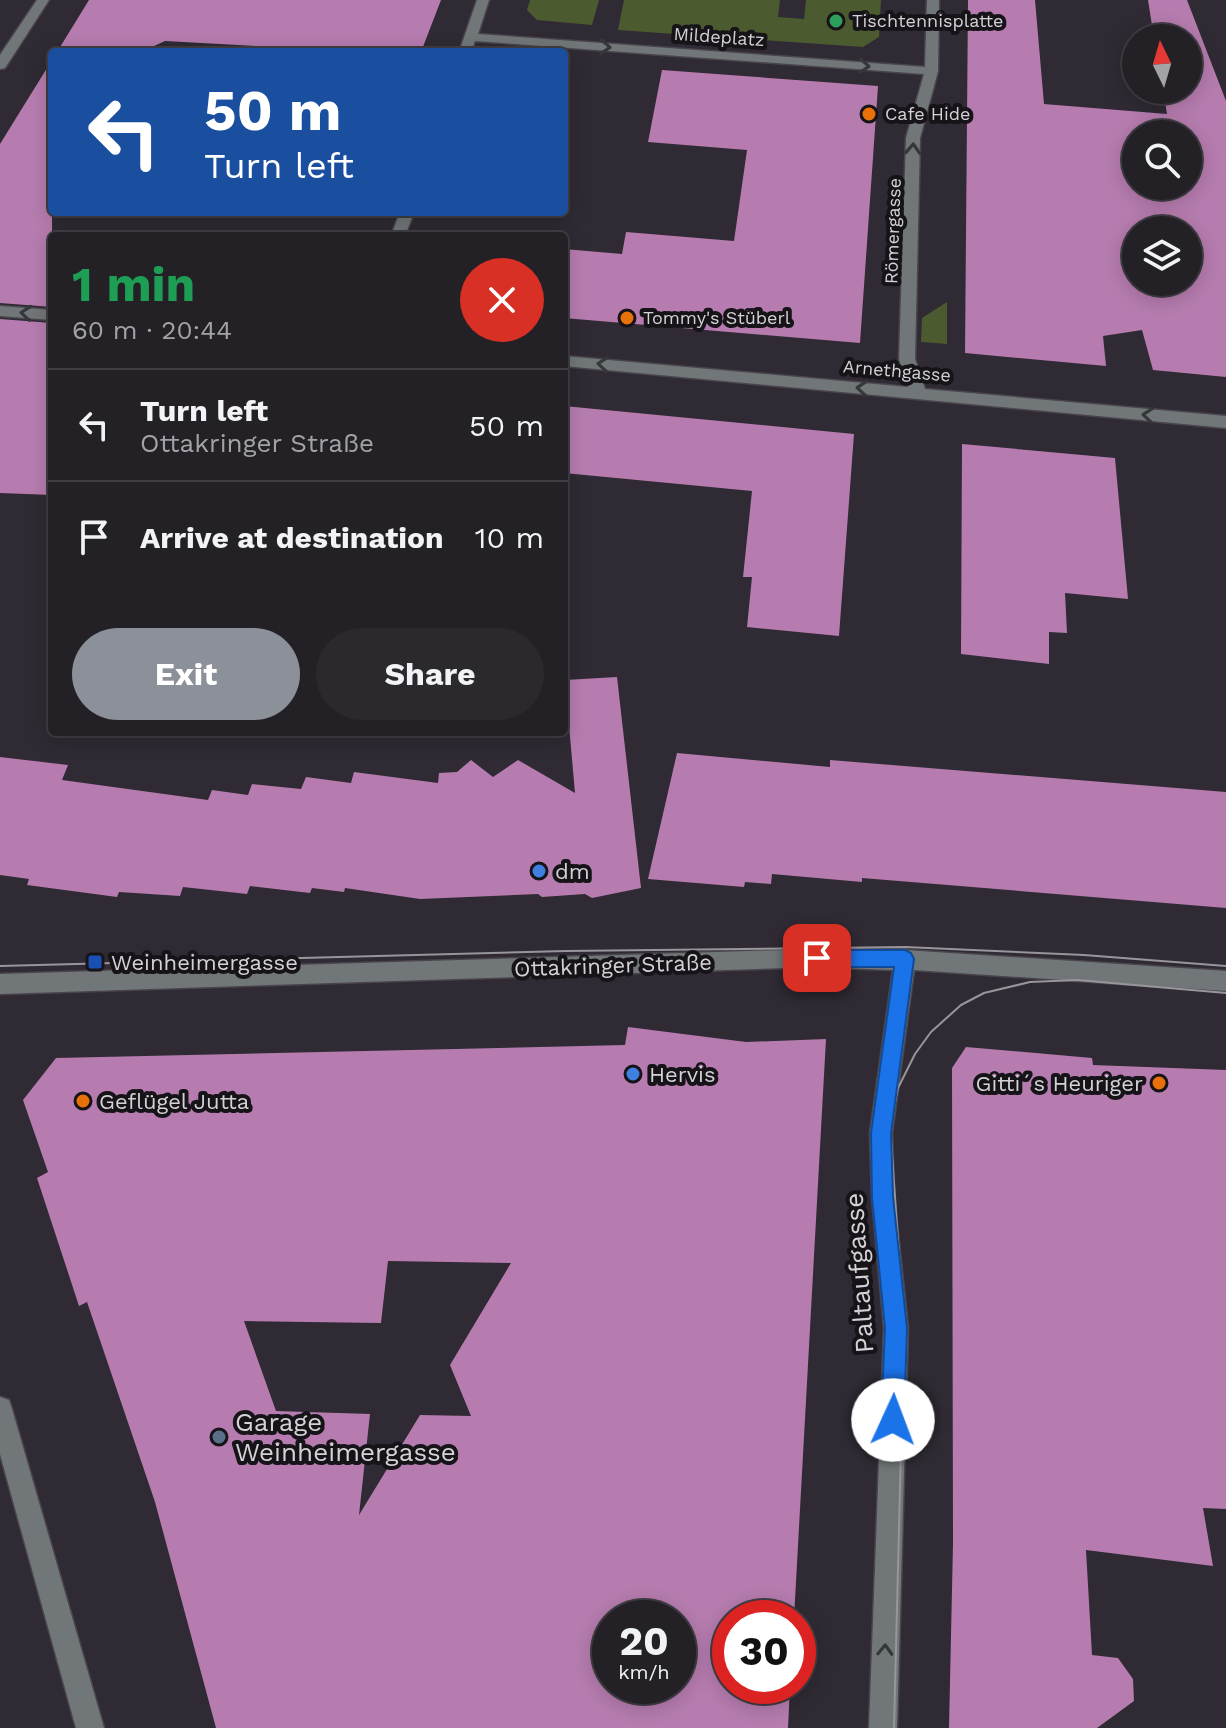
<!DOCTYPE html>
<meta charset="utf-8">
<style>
body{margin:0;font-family:"Work Sans",sans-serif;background:#2b282e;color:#f1f3f6;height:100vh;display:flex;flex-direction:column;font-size:30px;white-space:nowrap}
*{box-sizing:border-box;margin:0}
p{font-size:26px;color:#a3a3a7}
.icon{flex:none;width:44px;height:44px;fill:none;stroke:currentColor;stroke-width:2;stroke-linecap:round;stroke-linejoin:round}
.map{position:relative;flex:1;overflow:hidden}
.sheet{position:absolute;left:48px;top:232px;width:520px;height:504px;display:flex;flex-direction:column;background:#232026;border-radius:8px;box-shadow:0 4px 20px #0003,0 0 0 2px #403e43}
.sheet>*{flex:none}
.hud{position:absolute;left:48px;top:48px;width:520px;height:168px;border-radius:8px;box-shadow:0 4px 20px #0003,0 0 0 2px #403e43;background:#1a4fa0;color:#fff;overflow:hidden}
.needle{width:52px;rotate:355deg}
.tools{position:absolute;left:1122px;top:24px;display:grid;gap:16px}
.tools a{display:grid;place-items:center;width:80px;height:80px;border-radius:50%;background:#232026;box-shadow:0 4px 20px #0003,0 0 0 2px #403e43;font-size:40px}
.speed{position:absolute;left:592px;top:1600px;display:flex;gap:16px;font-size:40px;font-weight:700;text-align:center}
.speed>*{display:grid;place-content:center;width:104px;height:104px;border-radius:50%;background:#232026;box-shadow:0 4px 20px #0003,0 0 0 2px #403e43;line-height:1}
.speed small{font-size:20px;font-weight:400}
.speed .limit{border:12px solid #d22;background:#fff;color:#111}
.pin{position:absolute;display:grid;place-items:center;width:68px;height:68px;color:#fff;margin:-34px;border-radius:16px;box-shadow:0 4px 12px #0006}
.me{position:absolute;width:88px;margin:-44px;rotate:2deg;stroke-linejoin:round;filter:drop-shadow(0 0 6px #0008)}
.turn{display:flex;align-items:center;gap:28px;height:168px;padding:0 24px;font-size:36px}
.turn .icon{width:104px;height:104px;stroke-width:2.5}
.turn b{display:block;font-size:56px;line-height:68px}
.round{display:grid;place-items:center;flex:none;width:84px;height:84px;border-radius:42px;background:#2b282e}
.summary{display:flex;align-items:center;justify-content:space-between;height:136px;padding:0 24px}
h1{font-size:48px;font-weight:700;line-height:60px;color:#1e9e55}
.action{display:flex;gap:16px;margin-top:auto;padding:16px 24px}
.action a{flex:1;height:92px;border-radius:48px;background:#8c9099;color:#fff;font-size:32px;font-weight:700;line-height:92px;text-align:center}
.action a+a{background:#2b282e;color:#f1f3f6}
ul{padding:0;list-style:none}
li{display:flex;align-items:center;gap:24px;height:112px;padding:0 24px;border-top:2px solid #403e43}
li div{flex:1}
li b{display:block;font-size:30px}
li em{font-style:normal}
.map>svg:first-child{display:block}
.green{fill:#4c5a2f}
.building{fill:#b67caf;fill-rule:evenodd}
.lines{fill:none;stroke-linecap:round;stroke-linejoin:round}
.minor-casing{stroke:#4a454d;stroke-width:3}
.minor{fill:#717778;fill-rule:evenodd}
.tram{stroke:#98959b;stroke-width:2}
.oneway{stroke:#36373a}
.route{fill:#1a73e8;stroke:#114b97;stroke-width:2}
.leisure-dot{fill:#2e9e5b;stroke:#161418;stroke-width:3}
.food-dot{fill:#e8710a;stroke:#161418;stroke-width:3}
.shop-dot{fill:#3f7fe0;stroke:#161418;stroke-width:3}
.transit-dot{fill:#1a4fb4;stroke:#161418;stroke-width:3}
.service-dot{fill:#5c6f8a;stroke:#161418;stroke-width:3}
.labels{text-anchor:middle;stroke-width:8;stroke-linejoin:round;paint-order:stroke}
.far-poi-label{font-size:18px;fill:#d5d2d7;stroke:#161418;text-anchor:start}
.far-street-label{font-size:18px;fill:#d5d2d7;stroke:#161418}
.poi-label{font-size:22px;fill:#d5d2d7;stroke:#161418;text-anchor:start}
.street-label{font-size:22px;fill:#d5d2d7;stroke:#161418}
.near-street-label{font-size:26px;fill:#d5d2d7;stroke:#161418}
.near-poi-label{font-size:26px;fill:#d5d2d7;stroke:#161418;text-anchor:start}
</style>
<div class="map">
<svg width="1226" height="1728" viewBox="0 0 1226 1728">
<rect width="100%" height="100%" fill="#2f2a33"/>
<path class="green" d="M 530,0 L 599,0 L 592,25 L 537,20 L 527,10 Z
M 624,0 L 780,0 L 778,17 L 804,19 L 806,0 L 881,0 L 879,37 L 863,47 L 618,30 Z
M 947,302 L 947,344 L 921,342 L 922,318 Z"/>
<path class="building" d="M 89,0 L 441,0 L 421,52 L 269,52 L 272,47 L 165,41 L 141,52 L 57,52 Z
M 968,0 L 1035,0 L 1044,104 L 1167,114 L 1163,90 L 1188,90 L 1188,38 L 1154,38 L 1148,0 L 1187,0 L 1226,101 L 1226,377 L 1153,370 L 1142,330 L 1103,336 L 1106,366 L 965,353 ZM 1136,134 L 1188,134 L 1188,186 L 1136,186 ZM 1136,230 L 1188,230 L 1188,282 L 1136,282 Z
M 52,60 L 52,307 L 0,303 L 0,144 Z
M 662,70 L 878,86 L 860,343 L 564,318 L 564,249 L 622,254 L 626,232 L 734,241 L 747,150 L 648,142 Z
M 0,319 L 52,323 L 52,495 L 0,493 Z
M 564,406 L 854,434 L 839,636 L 747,627 L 752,577 L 743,577 L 752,491 L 564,473 Z
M 962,444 L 1115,458 L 1128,599 L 1065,593 L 1067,633 L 1049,632 L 1049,664 L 961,654 Z
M 617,677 L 641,888 L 592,898 L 585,894 L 542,897 L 538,894 L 420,899 L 345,888 L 344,892 L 312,888 L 310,893 L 250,886 L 247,894 L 183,887 L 180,896 L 119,892 L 117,897 L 27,885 L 29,879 L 0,875 L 0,757 L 68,765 L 62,780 L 208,800 L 212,790 L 248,795 L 252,784 L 301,789 L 306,777 L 351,783 L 354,772 L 438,783 L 439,773 L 457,772 L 471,760 L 493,777 L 518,760 L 575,793 L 565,680 Z
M 677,753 L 830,767 L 830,760 L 1226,792 L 1226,908 L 862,878 L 862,882 L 772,874 L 771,884 L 745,882 L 744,887 L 648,879 Z
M 628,1027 L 746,1042 L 826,1039 L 794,1618 L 730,1618 L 730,1686 L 790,1686 L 788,1728 L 216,1728 L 155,1502 L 87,1302 L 79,1306 L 37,1178 L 48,1172 L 23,1100 L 56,1058 L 625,1045 ZM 388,1261 L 511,1263 L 450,1365 L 471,1416 L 420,1415 L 359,1515 L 370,1414 L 276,1411 L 244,1321 L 381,1323 ZM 610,1618 L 678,1618 L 678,1686 L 610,1686 Z
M 966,1047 L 1092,1058 L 1093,1065 L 1226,1070 L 1226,1509 L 1203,1508 L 1213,1566 L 1086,1550 L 1092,1655 L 1118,1658 L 1133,1679 L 1134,1701 L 1097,1728 L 949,1728 L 953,1543 L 952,1068 Z"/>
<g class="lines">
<g class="minor-casing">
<path id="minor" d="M 37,0 L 49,0 L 5,68 L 0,69 L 0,55 Z
M 477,0 L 489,0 L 478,34 L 925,67 L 927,0 L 939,0 L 938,71 L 920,138 L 915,359 L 925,389 L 1226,416 L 1226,428 L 564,366 L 564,356 L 908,387 L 899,359 L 906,138 L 924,74 L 475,41 L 471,52 L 459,52 Z
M 400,212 L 414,212 L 405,236 L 391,236 Z
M 0,306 L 52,310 L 52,320 L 0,316 Z
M 817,949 L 905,950 L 1226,971 L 1226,991 L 914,970 L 892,1133 L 894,1197 L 908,1328 L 897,1728 L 869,1728 L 884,1328 L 872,1197 L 870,1133 L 893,970 L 817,967 L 0,994 L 0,974 Z
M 0,1397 L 9,1400 L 12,1409 L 104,1728 L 76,1728 L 0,1454 Z"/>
</g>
<use href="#minor" class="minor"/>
<path class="tram" d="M 0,966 L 566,951 L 905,947 L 1084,955 L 1226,966
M 894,1728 L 904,1328 L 890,1124 L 898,1088 L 915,1054 L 931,1032 L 961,1005 L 984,993 L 1030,982 L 1077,980 L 1226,993"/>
</g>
<defs><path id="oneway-chevron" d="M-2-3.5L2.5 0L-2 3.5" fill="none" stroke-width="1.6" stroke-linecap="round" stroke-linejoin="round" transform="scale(2)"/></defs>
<g class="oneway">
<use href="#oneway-chevron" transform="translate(605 47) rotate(4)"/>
<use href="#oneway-chevron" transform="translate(864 66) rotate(4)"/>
<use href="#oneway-chevron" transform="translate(913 149) rotate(-87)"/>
<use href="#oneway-chevron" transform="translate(26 313) rotate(-175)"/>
<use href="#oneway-chevron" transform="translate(603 364) rotate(-175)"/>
<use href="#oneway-chevron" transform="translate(862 388) rotate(-175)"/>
<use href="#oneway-chevron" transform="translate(1148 415) rotate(-175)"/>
<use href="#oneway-chevron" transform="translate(885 1650) rotate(-88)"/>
</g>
<path class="route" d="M 817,950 L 905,950 L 911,953 L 914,959 L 891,1133 L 893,1197 L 907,1328 L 904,1420 L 901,1428 L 893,1431 L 885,1428 L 881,1420 L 885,1328 L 872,1197 L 871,1133 L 894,967 L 817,967 L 810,964 L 808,958 L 810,952 Z"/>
<circle class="leisure-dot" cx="836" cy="21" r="8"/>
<g class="food-dot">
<circle cx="869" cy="114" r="8"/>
<circle cx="627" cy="318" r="8"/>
<circle cx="1159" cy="1083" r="8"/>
<circle cx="83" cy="1101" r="8"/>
</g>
<g class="shop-dot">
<circle cx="539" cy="871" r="8"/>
<circle cx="633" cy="1074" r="8"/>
</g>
<rect class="transit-dot" x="87" y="954" width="16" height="16" rx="4"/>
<circle class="service-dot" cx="219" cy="1437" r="8"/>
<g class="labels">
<g class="far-poi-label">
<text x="852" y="27">Tischtennisplatte</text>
<text x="885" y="120">Cafe Hide</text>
<text x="643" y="324">Tommy's Stüberl</text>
</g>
<g class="far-street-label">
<text transform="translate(719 37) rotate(4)" y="6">Mildeplatz</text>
<text transform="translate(893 231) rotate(-88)" y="6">Römergasse</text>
<text transform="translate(897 371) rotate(5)" y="6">Arnethgasse</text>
</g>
<g class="poi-label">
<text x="555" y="879">dm</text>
<text x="111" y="970">Weinheimergasse</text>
<text x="649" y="1082">Hervis</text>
<text x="1143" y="1091" text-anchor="end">Gitti´s Heuriger</text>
<text x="99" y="1109">Geflügel Jutta</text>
</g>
<g class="street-label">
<text transform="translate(613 965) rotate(-2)" y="8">Ottakringer Straße</text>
</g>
<g class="near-street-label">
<text transform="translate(859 1273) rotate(-94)" y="9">Paltaufgasse</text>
</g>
<g class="near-poi-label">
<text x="235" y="1431">Garage<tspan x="235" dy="30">Weinheimergasse</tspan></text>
</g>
</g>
</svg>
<div class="tools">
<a><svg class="needle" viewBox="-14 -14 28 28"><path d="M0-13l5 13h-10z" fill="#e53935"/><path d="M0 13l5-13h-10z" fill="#a3a3a7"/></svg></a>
<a><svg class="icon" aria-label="search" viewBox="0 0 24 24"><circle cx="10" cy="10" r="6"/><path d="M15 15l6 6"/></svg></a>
<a><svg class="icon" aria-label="layers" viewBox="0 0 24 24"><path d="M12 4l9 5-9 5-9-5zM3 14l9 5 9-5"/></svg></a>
</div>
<div class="speed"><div>20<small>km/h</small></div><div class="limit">30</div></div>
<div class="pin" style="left:817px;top:958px;background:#d93025"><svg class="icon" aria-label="arrive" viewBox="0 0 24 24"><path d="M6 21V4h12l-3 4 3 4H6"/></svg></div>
<svg class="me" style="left:893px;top:1420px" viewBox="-20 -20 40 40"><circle r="19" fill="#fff"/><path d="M0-13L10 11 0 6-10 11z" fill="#1a73e8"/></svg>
<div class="hud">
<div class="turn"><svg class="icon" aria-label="left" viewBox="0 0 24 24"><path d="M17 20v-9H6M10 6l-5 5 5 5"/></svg><div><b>50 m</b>Turn left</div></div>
</div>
<section class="sheet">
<div class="summary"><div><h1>1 min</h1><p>60 m · 20:44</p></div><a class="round" style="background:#d93025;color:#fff"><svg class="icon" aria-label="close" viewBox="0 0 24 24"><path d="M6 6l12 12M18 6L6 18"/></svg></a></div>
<ul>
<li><svg class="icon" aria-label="left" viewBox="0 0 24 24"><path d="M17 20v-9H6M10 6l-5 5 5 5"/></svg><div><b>Turn left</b><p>Ottakringer Straße</p></div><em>50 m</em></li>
<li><svg class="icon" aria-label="arrive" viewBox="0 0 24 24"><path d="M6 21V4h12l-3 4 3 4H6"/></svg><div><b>Arrive at destination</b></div><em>10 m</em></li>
</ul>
<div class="action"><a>Exit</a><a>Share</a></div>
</section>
</div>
